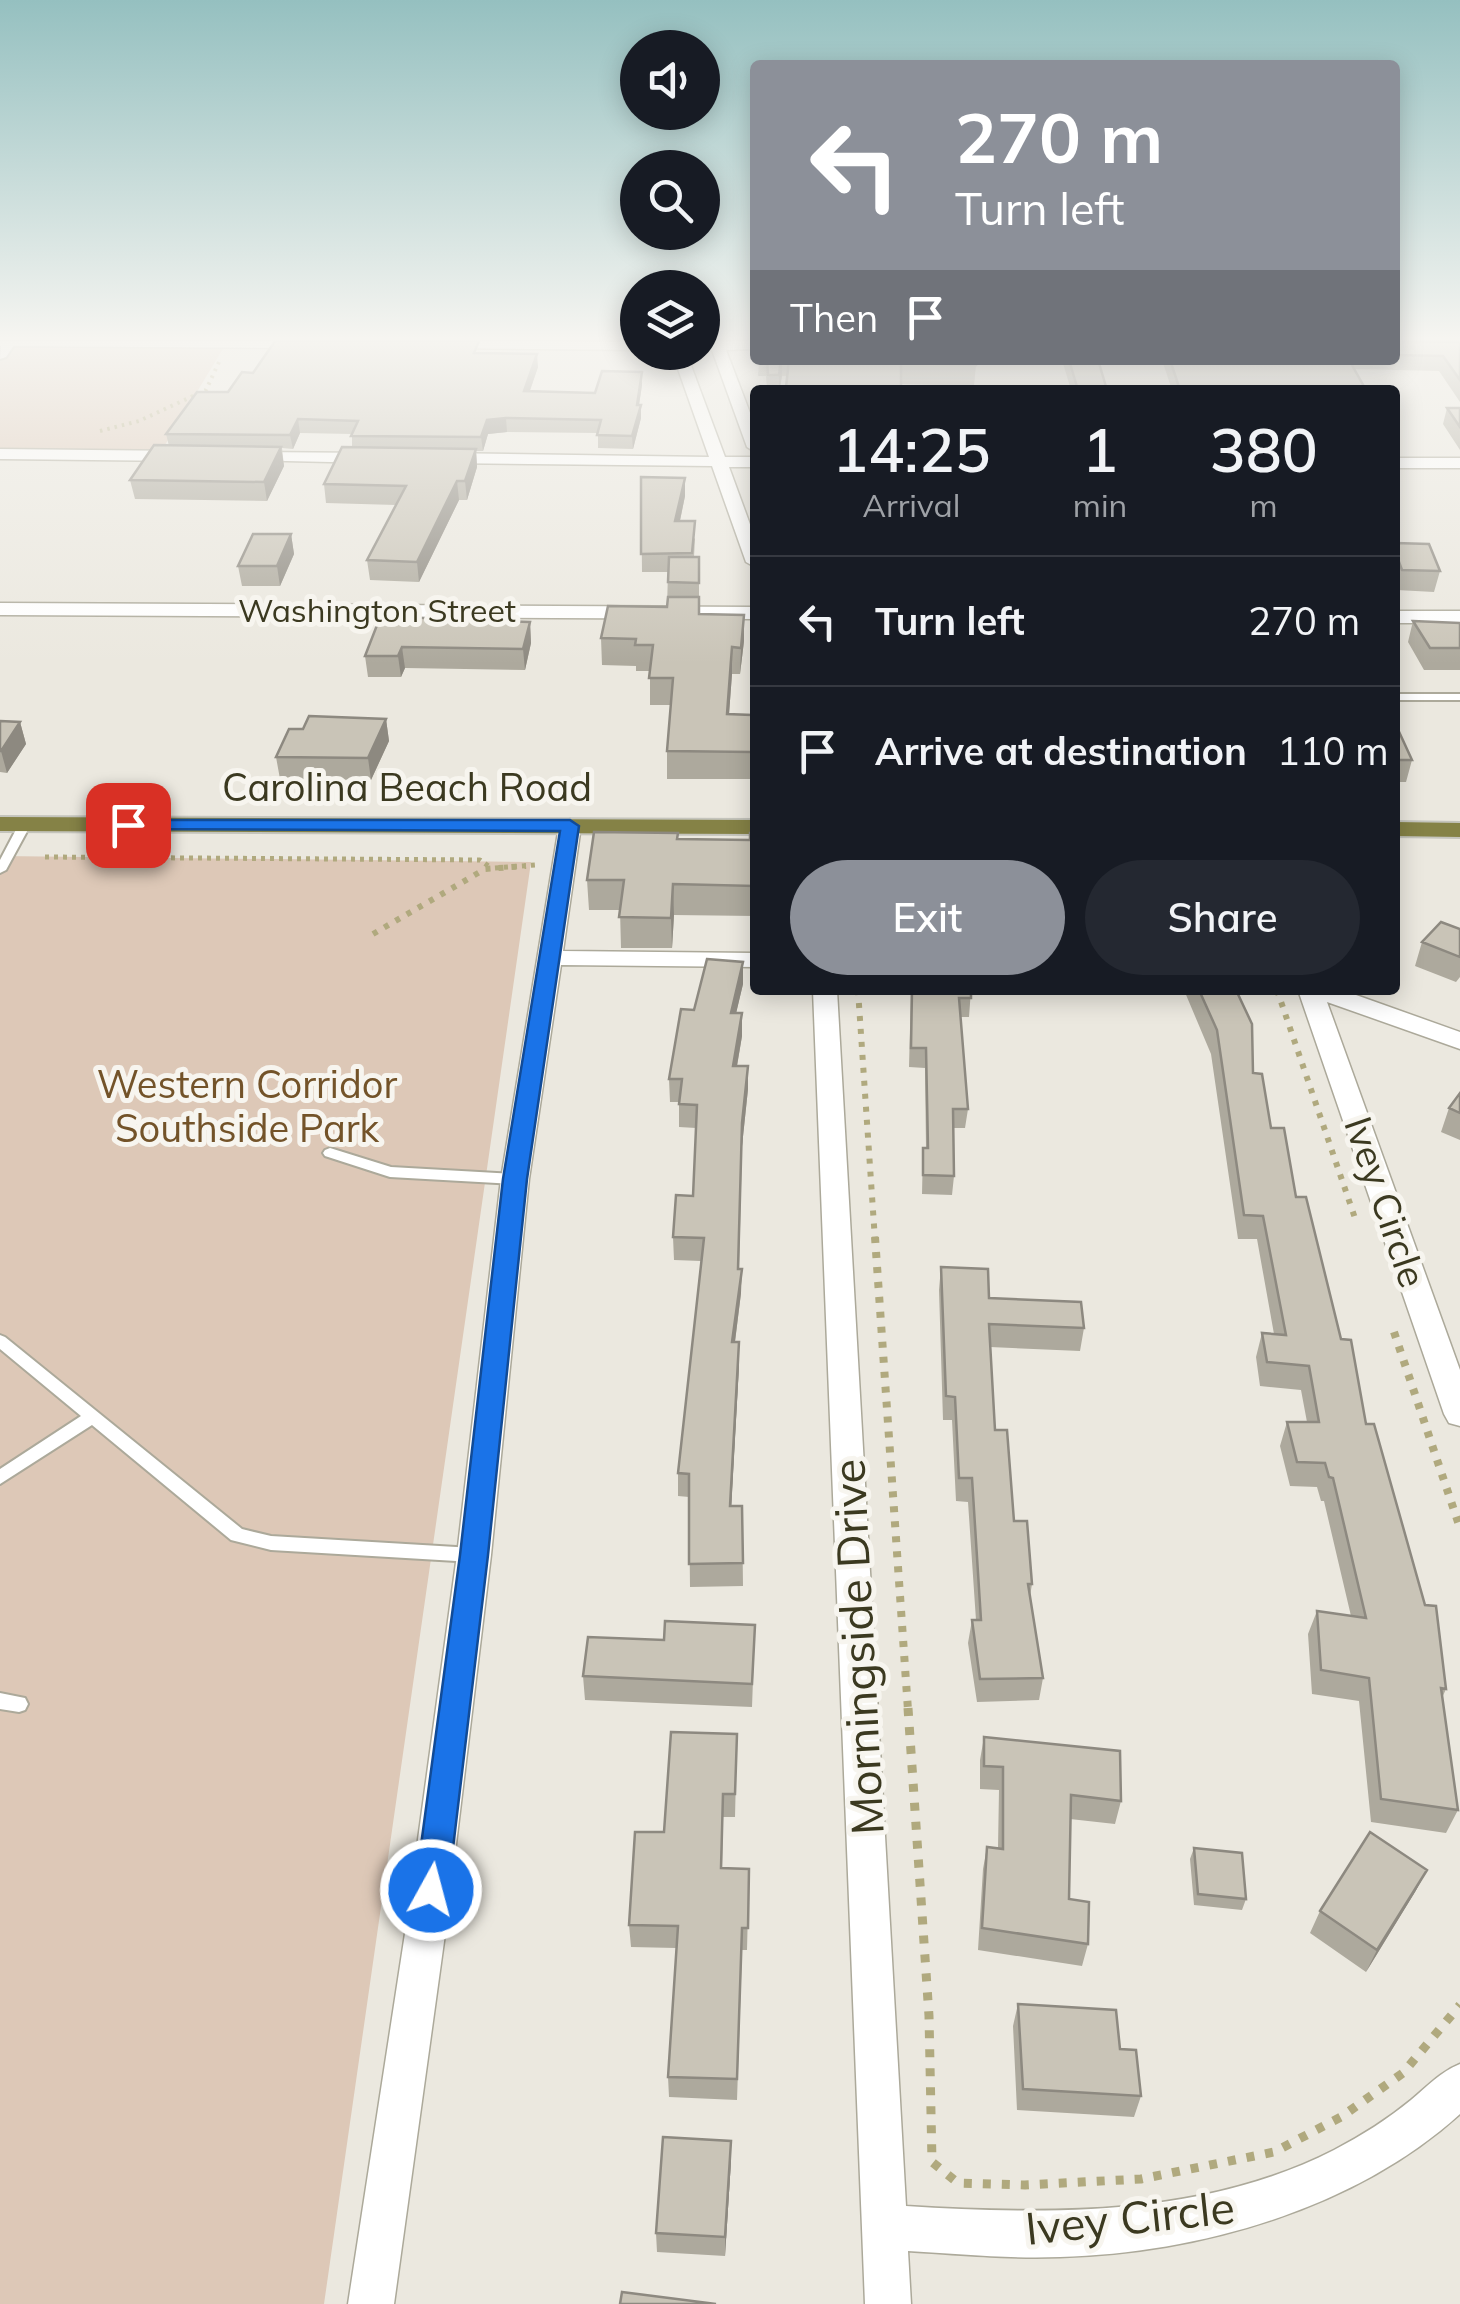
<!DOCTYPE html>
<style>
body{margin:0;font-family:Mulish,sans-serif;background:#242831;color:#f1f3f6;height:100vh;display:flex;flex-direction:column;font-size:38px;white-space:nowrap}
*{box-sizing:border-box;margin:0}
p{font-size:32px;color:#9ea1a6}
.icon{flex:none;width:55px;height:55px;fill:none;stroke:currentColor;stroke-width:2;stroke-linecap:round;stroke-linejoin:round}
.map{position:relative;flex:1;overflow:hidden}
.details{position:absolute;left:750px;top:385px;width:650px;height:610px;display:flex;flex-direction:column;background:#171b24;border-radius:10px;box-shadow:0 5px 25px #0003}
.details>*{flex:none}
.banner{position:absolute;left:750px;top:60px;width:650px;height:305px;border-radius:10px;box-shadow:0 5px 25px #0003;background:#8c9099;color:#fff;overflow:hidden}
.tools{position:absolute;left:620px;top:30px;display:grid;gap:20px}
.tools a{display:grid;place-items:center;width:100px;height:100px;border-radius:50%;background:#171b24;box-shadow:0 5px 25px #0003;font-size:50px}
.pin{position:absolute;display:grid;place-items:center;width:85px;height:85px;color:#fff;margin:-42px;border-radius:20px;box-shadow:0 5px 15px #0006}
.me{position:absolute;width:110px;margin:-55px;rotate:7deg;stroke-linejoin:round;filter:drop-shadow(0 0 8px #0008)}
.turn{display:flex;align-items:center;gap:35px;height:210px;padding:0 40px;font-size:45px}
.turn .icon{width:130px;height:130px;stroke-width:2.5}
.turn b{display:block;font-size:70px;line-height:85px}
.then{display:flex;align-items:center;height:95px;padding:0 40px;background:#0003;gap:20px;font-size:38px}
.eta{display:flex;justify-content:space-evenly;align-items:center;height:170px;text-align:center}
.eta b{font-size:60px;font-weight:600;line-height:70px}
.action{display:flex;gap:20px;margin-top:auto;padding:20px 40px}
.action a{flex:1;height:115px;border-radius:60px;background:#8c9099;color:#fff;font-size:40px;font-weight:600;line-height:115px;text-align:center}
.action a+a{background:#242831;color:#f1f3f6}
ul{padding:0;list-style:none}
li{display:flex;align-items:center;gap:30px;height:130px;padding:0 40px;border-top:2px solid #363941}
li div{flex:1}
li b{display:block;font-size:38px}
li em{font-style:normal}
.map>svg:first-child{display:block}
.green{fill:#ddc8b7}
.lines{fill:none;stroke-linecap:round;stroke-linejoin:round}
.service-casing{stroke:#aca99a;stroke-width:4}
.minor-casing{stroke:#aca99a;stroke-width:3}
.tertiary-casing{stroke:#aca99a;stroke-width:4}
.trunk-casing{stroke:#c4c4bc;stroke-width:4}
.path-far4{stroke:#b0a97e;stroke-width:4;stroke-dasharray:2.5 5;stroke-linecap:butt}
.path-far3{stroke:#b0a97e;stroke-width:5;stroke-dasharray:4 5;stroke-linecap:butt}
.path-far2{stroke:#b0a97e;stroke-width:6;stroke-dasharray:5 8;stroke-linecap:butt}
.path-far1{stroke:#b0a97e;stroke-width:8;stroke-dasharray:6 9;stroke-linecap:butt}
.path{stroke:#b0a97e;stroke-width:9;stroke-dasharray:8 11;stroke-linecap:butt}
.service{fill:#fff;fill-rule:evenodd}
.minor{fill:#fff;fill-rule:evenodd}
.tertiary{fill:#fff;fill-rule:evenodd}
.trunk{fill:#858246;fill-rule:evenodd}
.wall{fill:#ada99d}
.shaded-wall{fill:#8d8980}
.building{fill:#c9c4b7;stroke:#8d8980;stroke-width:2.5}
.route{fill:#1a73e8;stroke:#114b97;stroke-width:2.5}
.labels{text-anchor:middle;stroke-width:10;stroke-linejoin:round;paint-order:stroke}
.far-street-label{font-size:32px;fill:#3b3920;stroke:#f7f5ef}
.street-label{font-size:38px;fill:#3b3920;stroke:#f7f5ef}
.park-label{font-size:38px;fill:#735329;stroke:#f7f5ef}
.near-street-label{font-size:45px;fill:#3b3920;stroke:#f7f5ef}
</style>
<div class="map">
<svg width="1460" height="2304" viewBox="0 0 1460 2304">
<rect width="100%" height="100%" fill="#ebe8df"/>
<path class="green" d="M 0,345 L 224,347 L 162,450 L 0,449 Z
M 0,856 L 531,862 L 324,2304 L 0,2304 Z"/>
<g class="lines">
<g class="service-casing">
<path id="service" d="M 1395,694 L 1460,694 L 1460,700 L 1395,700 Z
M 25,821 L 31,824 L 6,870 L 0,873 L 0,860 L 19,824 Z
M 330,1148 L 391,1167 L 515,1174 L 522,1179 L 515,1184 L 390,1177 L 325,1156 L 323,1153 L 325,1150 Z
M 0,1335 L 5,1337 L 242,1529 L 271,1536 L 473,1548 L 479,1550 L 482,1555 L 479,1560 L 473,1562 L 271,1550 L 231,1540 L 92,1425 L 0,1484 L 0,1469 L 81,1416 L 0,1349 Z
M 0,1693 L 25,1698 L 28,1704 L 25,1710 L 19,1712 L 0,1709 Z"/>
</g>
<g class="minor-casing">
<path id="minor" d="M 0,341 L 316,341 L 318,344 L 311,348 L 0,346 Z
M 439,341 L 638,342 L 638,350 L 444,348 L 439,347 Z
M 755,341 L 755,349 L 726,350 L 755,426 L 755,452 L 747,447 L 712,350 L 702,350 L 702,342 Z
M 672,352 L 686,352 L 725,457 L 755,457 L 755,467 L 729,467 L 755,538 L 755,567 L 746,562 L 712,466 L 442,463 L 434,458 L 442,453 L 709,457 Z
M 0,449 L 184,451 L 192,456 L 184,461 L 0,459 Z
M 247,452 L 374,453 L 382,458 L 374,463 L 241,460 L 239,457 Z
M 1395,458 L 1460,458 L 1460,468 L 1395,468 Z
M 0,603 L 755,607 L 755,619 L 0,615 Z
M 1395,611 L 1460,611 L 1460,623 L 1395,623 Z
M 570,819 L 581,826 L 563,951 L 755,953 L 755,967 L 561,965 L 529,1179 L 491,1555 L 446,1927 L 394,2304 L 348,2304 L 406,1927 L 457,1555 L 501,1179 L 559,826 Z
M 813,990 L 837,990 L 906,2206 C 1048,2215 1203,2217 1334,2150 C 1361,2136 1388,2119 1411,2100 C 1428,2086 1440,2072 1460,2064 L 1460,2114 C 1355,2209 1200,2253 1060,2257 C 1009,2259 959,2254 908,2251 L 911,2304 L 865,2304 Z
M 1298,990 L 1342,990 L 1460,1032 L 1460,1049 L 1327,1002 L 1460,1370 L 1460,1426 L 1449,1423 L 1444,1414 Z"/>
</g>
<g class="tertiary-casing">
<path id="tertiary" d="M 1,341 L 17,341 L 6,357 L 0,359 Z"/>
</g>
<g class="trunk-casing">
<path id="trunk" d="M 0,817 L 755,820 L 755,834 L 0,831 Z
M 1395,822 L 1460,823 L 1460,837 L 1395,836 Z"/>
</g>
<path class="path-far4" d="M 100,431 L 139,421 L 206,390 L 219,362"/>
<path class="path-far3" d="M 45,857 L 480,860 L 490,867
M 495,868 L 535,865 L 536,868"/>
<path class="path-far2" d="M 373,934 L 485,869 L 526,866
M 858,990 L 875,1240
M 1277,990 L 1356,1221"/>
<path class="path-far1" d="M 875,1237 L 908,1710
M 1394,1332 L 1460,1528"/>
<path class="path" d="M 908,1708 L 929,2016 L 932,2162 L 958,2183 L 1025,2185 L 1141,2179 L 1274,2152 L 1341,2117 L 1403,2073 L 1460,2005"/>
<use href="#service" class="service"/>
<use href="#minor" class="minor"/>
<use href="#tertiary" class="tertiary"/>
<use href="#trunk" class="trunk"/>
</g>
<path class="wall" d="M 1399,341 L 1460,342 L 1460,402 L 1439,371 L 1354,369 L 1366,390 L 1172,390 L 1162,360 L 1395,360 Z
M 480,353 L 538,367 L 530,391 L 595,393 L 642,385 L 639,405 L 641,405 L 641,418 L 633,449 L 598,448 L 598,433 L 507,432 L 488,434 L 483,451 L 476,451 L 477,467 L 467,500 L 459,500 L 419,582 L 370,580 L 367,560 L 396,505 L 326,503 L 324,484 L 352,447 L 352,434 L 300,433 L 293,449 L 282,448 L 284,466 L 267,501 L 135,499 L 130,480 L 169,446 L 166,434 L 228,392 L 253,373 Z
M 759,360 L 976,360 L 976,365 L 974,386 L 901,384 L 901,390 L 786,390 L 787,376 L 782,376 L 780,390 L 767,390 L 766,376 L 758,376 Z
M 1062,360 L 1098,360 L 1107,390 L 1071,390 Z
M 1447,408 L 1460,408 L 1460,450 L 1443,424 Z
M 641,477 L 685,478 L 685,496 L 680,521 L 695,539 L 694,557 L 699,557 L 699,614 L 744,615 L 744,641 L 740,674 L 732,674 L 729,714 L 752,715 L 752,779 L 667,779 L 667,751 L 671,705 L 650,705 L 650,671 L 636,671 L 636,666 L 602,665 L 601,638 L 667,607 L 668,572 L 642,572 Z
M 291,534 L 294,554 L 280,586 L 242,586 L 238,566 Z
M 1395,543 L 1440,571 L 1434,592 L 1397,590 L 1395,585 Z
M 379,620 L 530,622 L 531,643 L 525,670 L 405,668 L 401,677 L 368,677 L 365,656 Z
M 1413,621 L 1460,623 L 1460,670 L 1424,670 L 1408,642 Z
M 386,719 L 389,741 L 371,780 L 280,779 L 276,757 L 303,729 Z
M 0,721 L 20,722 L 26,744 L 7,773 L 0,772 Z
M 1395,723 L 1412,760 L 1406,782 L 1395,782 Z
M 755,833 L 755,916 L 674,915 L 672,948 L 621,948 L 620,910 L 589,910 L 587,880 L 678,839 L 750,840 Z
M 1460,929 L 1460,977 L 1456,982 L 1415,966 L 1422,942 Z
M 743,962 L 743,984 L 736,1013 L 742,1036 L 737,1066 L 748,1066 L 748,1089 L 742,1146 L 739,1269 L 741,1293 L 735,1342 L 739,1342 L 739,1366 L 731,1506 L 742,1506 L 743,1586 L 690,1587 L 689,1497 L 678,1496 L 678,1473 L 701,1261 L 674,1260 L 673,1237 L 693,1196 L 696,1128 L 679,1127 L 679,1102 L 670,1102 L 669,1079 L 694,1010 Z
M 911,990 L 971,990 L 969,1017 L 960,1017 L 968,1109 L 965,1128 L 954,1128 L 954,1176 L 952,1195 L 922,1194 L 923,1148 L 926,1148 L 925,1068 L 909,1067 Z
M 1184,990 L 1236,990 L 1253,1073 L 1296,1197 L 1341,1339 L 1446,1689 L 1442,1698 L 1458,1810 L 1446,1833 L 1371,1822 L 1359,1701 L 1312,1694 L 1308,1634 L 1317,1611 L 1351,1616 L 1324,1501 L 1321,1501 L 1317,1487 L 1290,1486 L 1280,1446 L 1287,1422 L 1307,1422 L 1301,1390 L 1260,1386 L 1256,1357 L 1262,1333 L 1274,1334 L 1257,1239 L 1238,1239 L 1211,1054 Z
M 1460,1093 L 1460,1140 L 1441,1132 L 1449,1108 Z
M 941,1267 L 989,1298 L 1084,1328 L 1080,1351 L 990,1347 L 995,1430 L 1014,1521 L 1032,1584 L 1030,1596 L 1043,1678 L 1039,1700 L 977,1702 L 968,1643 L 972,1620 L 976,1620 L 968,1502 L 956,1501 L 952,1420 L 943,1420 L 939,1290 Z
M 755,1625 L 752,1707 L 585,1700 L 583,1676 L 664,1640 Z
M 737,1734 L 735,1817 L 723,1817 L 722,1868 L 749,1869 L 747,1950 L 742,1950 L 737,2100 L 669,2097 L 668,2077 L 676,1948 L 631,1947 L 629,1925 L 664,1832 Z
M 984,1737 L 1121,1801 L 1115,1824 L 1070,1819 L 1069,1899 L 1088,1944 L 1082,1966 L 978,1950 L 983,1869 L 987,1847 L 998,1848 L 999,1790 L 980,1789 L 980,1760 Z
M 1194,1848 L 1246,1899 L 1242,1910 L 1194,1905 L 1190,1859 Z
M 1427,1870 L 1415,1892 L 1366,1972 L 1310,1933 L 1320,1911 Z
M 1018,2004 L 1120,2049 L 1141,2096 L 1134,2117 L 1017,2110 L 1013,2026 Z
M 731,2161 L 725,2256 L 657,2252 L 656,2233 Z"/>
<path class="shaded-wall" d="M 537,354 L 538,367 L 525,404 L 524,391 Z
M 782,360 L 782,376 L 779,390 L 779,375 Z
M 642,372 L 642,385 L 637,418 L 637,405 Z
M 641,405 L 641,418 L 633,449 L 632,436 Z
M 506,418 L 507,432 L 488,434 L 483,451 L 481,437 L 487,420 Z
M 298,419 L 300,433 L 293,449 L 290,435 Z
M 281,447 L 284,466 L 267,501 L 264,482 Z
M 476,449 L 477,467 L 467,500 L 465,481 Z
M 685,478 L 685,496 L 676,539 L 675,521 Z
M 457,481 L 459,500 L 419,582 L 417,562 Z
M 291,534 L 294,554 L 280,586 L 277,566 Z
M 744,615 L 744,641 L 740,674 L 741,648 Z
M 530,622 L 531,643 L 525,670 L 523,649 Z
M 402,647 L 405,668 L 401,677 L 398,656 Z
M 732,647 L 732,674 L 727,741 L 727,714 Z
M 386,719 L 389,741 L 371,780 L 368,758 Z
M 20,722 L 26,744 L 7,773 L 1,751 Z
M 673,884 L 674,915 L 672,948 L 671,918 Z
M 743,962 L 743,984 L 731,1035 L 731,1013 Z
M 742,1013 L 742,1036 L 733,1089 L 733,1066 Z
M 748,1066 L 748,1089 L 742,1146 L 742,1123 Z
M 742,1269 L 741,1293 L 732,1365 L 732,1342 Z
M 739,1342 L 739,1366 L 730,1530 L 730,1506 Z
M 1427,1870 L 1415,1892 L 1366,1972 L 1377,1950 Z
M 731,2141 L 731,2161 L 725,2256 L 725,2237 Z"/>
<path class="building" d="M 275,341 L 479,341 L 474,353 L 537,354 L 524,391 L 595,393 L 602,371 L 642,372 L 637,405 L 641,405 L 632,436 L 597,435 L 601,420 L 506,418 L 487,420 L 481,437 L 351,436 L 358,421 L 298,419 L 290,435 L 166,434 L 197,392 L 228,392 L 242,372 L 253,373 Z
M 1395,341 L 1399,348 L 1399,341 L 1460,342 L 1460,380 L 1443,356 L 1395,355 Z
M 767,360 L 781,360 L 779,375 L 768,375 Z
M 789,360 L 976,360 L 976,365 L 901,363 L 901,389 L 786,387 Z
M 1069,360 L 1098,360 L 1107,390 L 1078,390 Z
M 1170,360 L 1349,360 L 1366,390 L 1180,390 Z
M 1447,408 L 1460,408 L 1460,427 Z
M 154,445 L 281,447 L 264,482 L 130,480 Z
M 342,447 L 476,449 L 465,481 L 457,481 L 417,562 L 367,560 L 406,486 L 324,484 Z
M 641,477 L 685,478 L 675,521 L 695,521 L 692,553 L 641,554 Z
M 253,534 L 291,534 L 277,566 L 238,566 Z
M 1395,543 L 1429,544 L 1440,571 L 1402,570 L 1395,551 Z
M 669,557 L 699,557 L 699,583 L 668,582 Z
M 668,597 L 699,597 L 699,614 L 744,615 L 741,648 L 732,647 L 727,714 L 752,715 L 752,752 L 667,751 L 673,678 L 649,678 L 653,645 L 635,645 L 636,639 L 601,638 L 608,606 L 667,607 Z
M 399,617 L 530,622 L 523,649 L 402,647 L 398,656 L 365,656 L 379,620 L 398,621 Z
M 1413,621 L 1460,623 L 1460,648 L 1430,648 Z
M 309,716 L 386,719 L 368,758 L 276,757 L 289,729 L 303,729 Z
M 0,721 L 20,722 L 1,751 L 0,751 Z
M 1395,723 L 1412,760 L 1395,760 Z
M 594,832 L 678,833 L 677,839 L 750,840 L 750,833 L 755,833 L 755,886 L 673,884 L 671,918 L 619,917 L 624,880 L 587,880 Z
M 1441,922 L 1460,929 L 1460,957 L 1422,942 Z
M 707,959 L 743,962 L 731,1013 L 742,1013 L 733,1066 L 748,1066 L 742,1123 L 738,1269 L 742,1269 L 732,1342 L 739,1342 L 730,1506 L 742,1506 L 743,1563 L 689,1564 L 689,1474 L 678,1473 L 704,1238 L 673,1237 L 676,1195 L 693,1196 L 697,1105 L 679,1104 L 682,1079 L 669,1079 L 681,1009 L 694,1010 Z
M 912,990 L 971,990 L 971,998 L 959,998 L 968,1109 L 953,1109 L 954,1176 L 923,1175 L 923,1148 L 928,1148 L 926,1048 L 911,1048 Z
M 1199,990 L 1236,990 L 1252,1024 L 1253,1073 L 1262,1074 L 1271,1128 L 1284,1128 L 1296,1197 L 1306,1197 L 1341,1339 L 1351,1340 L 1366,1424 L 1374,1424 L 1425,1605 L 1436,1606 L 1446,1689 L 1441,1688 L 1458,1810 L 1381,1799 L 1369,1678 L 1321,1670 L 1317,1611 L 1366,1618 L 1333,1478 L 1329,1477 L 1325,1463 L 1297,1462 L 1287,1422 L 1319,1422 L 1309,1366 L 1267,1362 L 1262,1333 L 1286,1335 L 1263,1216 L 1244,1215 L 1217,1030 Z
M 1460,1093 L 1460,1113 L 1449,1108 Z
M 941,1267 L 988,1269 L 989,1298 L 1081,1302 L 1084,1328 L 989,1324 L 995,1430 L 1007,1430 L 1014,1521 L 1027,1521 L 1032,1584 L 1028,1584 L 1043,1678 L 980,1679 L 972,1620 L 981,1620 L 972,1478 L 959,1478 L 955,1397 L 946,1396 Z
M 665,1621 L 755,1625 L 752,1684 L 583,1676 L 588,1637 L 664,1640 Z
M 671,1732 L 737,1734 L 735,1794 L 723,1794 L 721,1868 L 749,1869 L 748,1928 L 742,1928 L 737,2079 L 668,2077 L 678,1926 L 629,1925 L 635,1832 L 664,1832 Z
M 984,1737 L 1120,1751 L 1121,1801 L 1071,1795 L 1069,1899 L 1089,1902 L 1088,1944 L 982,1928 L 987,1847 L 1003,1849 L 1003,1767 L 984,1766 Z
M 1370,1832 L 1427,1870 L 1377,1950 L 1320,1911 Z
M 1194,1848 L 1242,1853 L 1246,1899 L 1198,1894 Z
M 1018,2004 L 1116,2010 L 1120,2049 L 1136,2050 L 1141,2096 L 1023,2089 Z
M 663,2137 L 731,2141 L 725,2237 L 656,2233 Z
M 622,2292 L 716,2304 L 620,2304 Z"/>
<linearGradient id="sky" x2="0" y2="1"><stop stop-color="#95c0c0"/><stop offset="0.51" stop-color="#f6f5f1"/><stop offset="1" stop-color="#f6f5f1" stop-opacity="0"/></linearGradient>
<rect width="1460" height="664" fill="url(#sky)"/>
<path class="route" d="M 128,820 L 570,820 L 579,826 L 527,1179 L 488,1555 L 448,1890 L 443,1901 L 431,1905 L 420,1901 L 415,1890 L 460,1555 L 503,1179 L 560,831 L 122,829 L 119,825 Z"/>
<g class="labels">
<g class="far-street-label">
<text x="377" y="622">Washington Street</text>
</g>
<g class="street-label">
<text x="407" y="801">Carolina Beach Road</text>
<text transform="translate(1385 1202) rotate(71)" y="13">Ivey Circle</text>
</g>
<g class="park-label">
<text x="247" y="1098">Western Corridor<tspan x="247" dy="44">Southside Park</tspan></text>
</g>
<g class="near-street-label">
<text transform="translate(858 1647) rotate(-93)" y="16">Morningside Drive</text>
<text transform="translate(1130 2218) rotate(-6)" y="16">Ivey Circle</text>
</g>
</g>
</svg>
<div class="tools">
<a><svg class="icon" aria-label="sound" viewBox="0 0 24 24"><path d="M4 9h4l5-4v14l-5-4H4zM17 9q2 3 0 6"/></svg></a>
<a><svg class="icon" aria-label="search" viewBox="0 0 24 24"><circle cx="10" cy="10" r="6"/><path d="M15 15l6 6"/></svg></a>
<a><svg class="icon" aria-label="layers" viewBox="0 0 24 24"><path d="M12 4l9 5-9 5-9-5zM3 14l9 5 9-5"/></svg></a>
</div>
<div class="pin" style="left:128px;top:825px;background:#d93025"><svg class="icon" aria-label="arrive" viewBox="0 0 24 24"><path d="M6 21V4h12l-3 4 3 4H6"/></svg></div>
<svg class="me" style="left:431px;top:1890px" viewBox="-20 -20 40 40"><circle r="17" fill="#1a73e8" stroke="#fff" stroke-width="3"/><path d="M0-11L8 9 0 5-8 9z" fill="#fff"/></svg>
<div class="banner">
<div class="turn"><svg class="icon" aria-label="left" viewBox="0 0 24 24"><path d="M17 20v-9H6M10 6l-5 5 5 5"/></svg><div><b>270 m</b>Turn left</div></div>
<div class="then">Then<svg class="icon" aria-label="arrive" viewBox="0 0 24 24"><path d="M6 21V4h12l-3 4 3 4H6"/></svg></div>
</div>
<section class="details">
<div class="eta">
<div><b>14:25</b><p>Arrival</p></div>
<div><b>1</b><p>min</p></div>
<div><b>380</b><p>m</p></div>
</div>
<ul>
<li><svg class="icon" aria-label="left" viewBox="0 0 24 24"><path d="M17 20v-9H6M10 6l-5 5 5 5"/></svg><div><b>Turn left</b></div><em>270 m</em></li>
<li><svg class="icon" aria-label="arrive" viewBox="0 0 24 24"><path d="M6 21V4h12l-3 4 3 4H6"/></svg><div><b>Arrive at destination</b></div><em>110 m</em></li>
</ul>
<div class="action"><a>Exit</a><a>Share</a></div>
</section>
</div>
